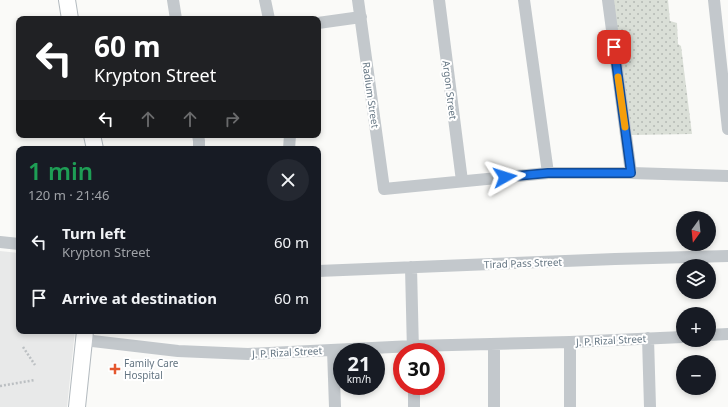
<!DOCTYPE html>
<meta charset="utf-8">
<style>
body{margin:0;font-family:"Noto Sans",sans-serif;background:#242831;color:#f1f3f6;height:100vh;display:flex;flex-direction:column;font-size:15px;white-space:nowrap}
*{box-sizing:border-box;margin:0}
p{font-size:13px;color:#9ea1a6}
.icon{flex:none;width:22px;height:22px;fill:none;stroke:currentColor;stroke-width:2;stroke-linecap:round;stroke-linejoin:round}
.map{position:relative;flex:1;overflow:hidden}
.drawer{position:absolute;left:16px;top:146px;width:305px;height:188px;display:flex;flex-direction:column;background:#171b24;border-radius:8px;box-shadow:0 2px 6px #0003}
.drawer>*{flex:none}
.banner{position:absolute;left:16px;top:16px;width:305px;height:122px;border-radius:8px;box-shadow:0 2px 6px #0003;background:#202124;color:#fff;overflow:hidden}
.needle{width:26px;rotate:195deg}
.buttons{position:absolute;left:676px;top:211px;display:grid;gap:8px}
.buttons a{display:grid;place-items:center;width:40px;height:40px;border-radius:50%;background:#171b24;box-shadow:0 2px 6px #0003;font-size:20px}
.speed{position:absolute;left:333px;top:343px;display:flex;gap:8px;font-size:20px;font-weight:700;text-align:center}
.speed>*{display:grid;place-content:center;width:52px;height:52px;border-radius:50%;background:#171b24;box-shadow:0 2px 6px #0003;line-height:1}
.speed small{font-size:10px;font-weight:400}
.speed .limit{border:6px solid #d22;background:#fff;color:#111}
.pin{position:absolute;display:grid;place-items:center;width:34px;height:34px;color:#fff;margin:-17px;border-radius:8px;box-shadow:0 2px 6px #0006}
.me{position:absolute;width:44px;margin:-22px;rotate:84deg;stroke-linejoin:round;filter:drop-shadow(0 0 3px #0008)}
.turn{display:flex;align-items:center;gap:14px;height:84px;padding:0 12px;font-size:18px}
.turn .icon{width:52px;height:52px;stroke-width:2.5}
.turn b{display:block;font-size:28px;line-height:34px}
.lanes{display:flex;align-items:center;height:38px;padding:0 12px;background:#0003;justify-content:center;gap:20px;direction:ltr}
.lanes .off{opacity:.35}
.round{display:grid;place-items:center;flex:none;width:42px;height:42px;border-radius:21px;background:#242831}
.head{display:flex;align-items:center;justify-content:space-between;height:68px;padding:0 12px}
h1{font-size:24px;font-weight:600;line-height:30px;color:#1e9e55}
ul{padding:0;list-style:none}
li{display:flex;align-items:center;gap:12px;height:56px;padding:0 12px}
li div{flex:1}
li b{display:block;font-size:15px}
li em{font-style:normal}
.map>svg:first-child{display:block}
.built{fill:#e8e9e9}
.park{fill:url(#park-dots)}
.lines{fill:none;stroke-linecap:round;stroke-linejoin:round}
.secondary-casing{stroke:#b3babf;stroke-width:18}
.path{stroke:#bbbfc2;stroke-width:2.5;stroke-dasharray:2 2;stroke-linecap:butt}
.street{stroke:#c3c8cc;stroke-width:12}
.secondary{stroke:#fff;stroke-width:16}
.route-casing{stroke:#114b97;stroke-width:10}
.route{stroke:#1a73e8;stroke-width:7}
.slow{stroke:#f59e0b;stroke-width:7}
.poi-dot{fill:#e4572e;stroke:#fff;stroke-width:1.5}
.labels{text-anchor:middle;stroke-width:4;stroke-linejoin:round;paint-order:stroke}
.street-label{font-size:10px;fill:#657683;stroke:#fff}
.poi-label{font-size:10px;fill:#657683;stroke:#fff;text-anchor:start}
</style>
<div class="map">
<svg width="728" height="407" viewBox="0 0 728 407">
<defs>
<pattern id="park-dots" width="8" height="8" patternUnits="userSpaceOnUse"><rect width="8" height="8" fill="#dadfd7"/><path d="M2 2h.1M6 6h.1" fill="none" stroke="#b4b9b4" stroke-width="1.8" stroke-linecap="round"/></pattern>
</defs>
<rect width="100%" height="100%" fill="#fafaf8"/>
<path class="built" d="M 0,251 L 19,253 L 19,331 L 75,331 L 67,407 L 0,407 Z"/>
<path class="park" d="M 611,0 L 668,0 L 670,21 L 677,23 L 678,44 L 681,46 L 692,134 L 632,135 Z"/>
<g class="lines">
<g class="secondary-casing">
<path id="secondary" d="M 67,0 L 70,19
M 92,135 L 95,149
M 77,407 L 85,331"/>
</g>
<path class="path" d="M 23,347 L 35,365
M 0,386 L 35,380"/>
<path class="street" d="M 173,0 L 176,19
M 265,0 L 269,19
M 358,0 L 384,189 L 548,173 L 631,173 L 728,176
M 439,0 L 462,181
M 524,0 L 548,173
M 608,0 L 631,173
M 714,0 L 728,129
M 318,23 L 361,17
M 198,135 L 199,141 L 199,149
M 289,149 L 290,135
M 0,242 L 19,244
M 411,267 L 413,352
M 318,271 L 615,259 L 728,256
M 709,335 L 728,334
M 648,338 L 650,407
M 84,340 L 178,351 L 248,354 L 413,346 L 570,342 L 683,337
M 570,342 L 570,407
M 494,344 L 494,407
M 333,350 L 335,407
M 414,386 L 414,407"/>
<use href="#secondary" class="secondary"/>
</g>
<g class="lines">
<g class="route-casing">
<path id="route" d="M 505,177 L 548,173 L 631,173 L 614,47"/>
</g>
<use href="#route" class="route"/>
<path class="slow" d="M 618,77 L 625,127"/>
</g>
<path class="poi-dot" d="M113 363h4v4h4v4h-4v4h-4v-4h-4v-4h4z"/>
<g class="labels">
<g class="street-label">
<text transform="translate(450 90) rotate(83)" y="4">Argon Street</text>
<text transform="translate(371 95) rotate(82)" y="4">Radium Street</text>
<text transform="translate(523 263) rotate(-2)" y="4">Tirad Pass Street</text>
<text transform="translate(611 340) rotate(-3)" y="4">J. P. Rizal Street</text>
<text transform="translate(287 352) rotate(-3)" y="4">J. P. Rizal Street</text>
</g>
<g class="poi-label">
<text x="124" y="367">Family Care<tspan x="124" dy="12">Hospital</tspan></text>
</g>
</g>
</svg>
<div class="buttons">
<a><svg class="needle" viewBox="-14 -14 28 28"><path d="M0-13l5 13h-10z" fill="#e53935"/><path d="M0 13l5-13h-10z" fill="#9ea1a6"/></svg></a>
<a><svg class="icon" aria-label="layers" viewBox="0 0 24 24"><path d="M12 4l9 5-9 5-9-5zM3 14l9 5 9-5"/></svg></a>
<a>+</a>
<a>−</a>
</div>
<div class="speed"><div>21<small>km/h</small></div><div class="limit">30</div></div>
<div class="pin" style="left:614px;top:47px;background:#d93025"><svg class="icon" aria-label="arrive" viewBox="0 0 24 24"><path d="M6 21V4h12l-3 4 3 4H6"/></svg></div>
<svg class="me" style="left:505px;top:177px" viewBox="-20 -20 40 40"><path d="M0-17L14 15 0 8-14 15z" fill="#1a73e8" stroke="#fff" stroke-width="4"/></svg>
<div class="banner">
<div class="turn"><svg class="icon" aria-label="left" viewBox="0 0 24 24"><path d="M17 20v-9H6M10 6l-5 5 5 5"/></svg><div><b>60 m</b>Krypton Street</div></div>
<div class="lanes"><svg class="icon" aria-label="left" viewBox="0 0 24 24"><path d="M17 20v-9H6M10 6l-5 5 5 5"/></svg><svg class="icon off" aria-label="ahead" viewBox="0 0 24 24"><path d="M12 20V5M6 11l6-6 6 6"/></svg><svg class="icon off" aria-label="ahead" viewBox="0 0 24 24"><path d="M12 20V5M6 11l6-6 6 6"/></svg><svg class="icon off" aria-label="right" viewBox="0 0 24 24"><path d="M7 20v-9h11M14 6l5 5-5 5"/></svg></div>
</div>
<section class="drawer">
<div class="head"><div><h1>1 min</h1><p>120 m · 21:46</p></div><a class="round"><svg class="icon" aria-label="close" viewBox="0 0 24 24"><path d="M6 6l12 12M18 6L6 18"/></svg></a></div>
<ul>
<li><svg class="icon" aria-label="left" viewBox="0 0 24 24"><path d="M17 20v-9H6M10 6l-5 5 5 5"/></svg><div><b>Turn left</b><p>Krypton Street</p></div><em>60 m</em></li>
<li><svg class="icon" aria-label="arrive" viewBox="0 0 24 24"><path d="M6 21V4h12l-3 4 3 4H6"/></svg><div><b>Arrive at destination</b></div><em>60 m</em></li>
</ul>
</section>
</div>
